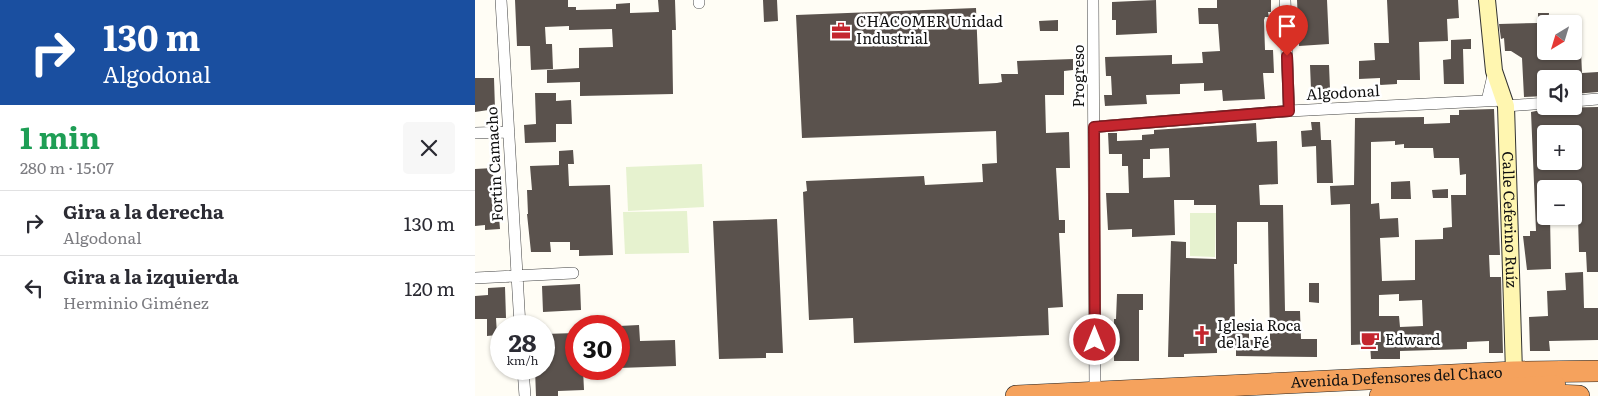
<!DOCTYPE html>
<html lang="es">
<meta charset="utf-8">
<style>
body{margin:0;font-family:Literata,serif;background:#f7f7f7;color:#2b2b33;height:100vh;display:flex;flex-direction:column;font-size:19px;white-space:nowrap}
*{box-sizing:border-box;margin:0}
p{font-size:16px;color:#7c7c81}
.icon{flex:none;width:28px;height:28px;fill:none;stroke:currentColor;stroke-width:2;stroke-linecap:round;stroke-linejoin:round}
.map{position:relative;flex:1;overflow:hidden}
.side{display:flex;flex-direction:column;background:#fff;width:475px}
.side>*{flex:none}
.hud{background:#1a4fa0;color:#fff;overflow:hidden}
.needle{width:32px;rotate:218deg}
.tools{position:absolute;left:1062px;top:15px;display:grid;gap:10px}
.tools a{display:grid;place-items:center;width:45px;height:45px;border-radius:5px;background:#fff;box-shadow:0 1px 4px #0004;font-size:25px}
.speed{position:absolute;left:15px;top:315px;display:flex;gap:10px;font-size:25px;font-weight:700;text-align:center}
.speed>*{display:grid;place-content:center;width:65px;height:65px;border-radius:50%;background:#fff;box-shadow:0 1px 4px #0004;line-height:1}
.speed small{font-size:12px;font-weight:400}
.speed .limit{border:8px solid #d22;background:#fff;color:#111}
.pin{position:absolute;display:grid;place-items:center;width:42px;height:42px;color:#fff;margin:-51px -21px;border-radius:50% 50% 50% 0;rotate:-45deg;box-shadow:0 0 5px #0007}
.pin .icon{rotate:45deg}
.me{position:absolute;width:55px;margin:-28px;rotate:0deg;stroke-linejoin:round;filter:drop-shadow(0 0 4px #0008)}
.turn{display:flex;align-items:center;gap:18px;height:105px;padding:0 20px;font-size:22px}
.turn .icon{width:65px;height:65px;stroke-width:2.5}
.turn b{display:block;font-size:35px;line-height:42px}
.round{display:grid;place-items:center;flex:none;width:52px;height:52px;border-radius:5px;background:#f7f7f7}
.overview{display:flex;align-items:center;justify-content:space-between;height:85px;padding:0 20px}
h1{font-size:30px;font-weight:700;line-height:38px;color:#1e9e55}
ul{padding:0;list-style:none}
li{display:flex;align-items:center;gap:15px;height:65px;padding:0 20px;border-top:1px solid #e1e1e2}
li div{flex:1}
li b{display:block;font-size:19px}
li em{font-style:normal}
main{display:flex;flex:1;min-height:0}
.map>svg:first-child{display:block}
.pitch{fill:#e6f2cf}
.building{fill:#5a524d;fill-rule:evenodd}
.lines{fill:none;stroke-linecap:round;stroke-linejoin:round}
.street-casing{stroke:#444;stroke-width:12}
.secondary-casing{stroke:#333;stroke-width:18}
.highway-casing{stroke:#222;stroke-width:22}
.street{stroke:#fff;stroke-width:11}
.secondary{stroke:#fff6b0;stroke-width:16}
.highway{stroke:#f5a25d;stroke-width:21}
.route-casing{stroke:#7f191e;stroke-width:12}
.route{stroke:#c4262e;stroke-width:9}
.labels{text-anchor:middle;stroke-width:5;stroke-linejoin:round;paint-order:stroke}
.poi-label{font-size:15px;fill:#111;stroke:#fff;text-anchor:start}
.street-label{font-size:15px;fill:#111;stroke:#fff}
</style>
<main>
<section class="side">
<div class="hud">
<div class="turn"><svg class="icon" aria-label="right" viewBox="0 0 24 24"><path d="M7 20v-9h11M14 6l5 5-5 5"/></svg><div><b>130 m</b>Algodonal</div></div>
</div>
<div class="overview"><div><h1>1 min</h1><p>280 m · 15:07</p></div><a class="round"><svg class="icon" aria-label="close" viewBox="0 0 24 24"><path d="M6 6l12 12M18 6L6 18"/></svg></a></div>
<ul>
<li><svg class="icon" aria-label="right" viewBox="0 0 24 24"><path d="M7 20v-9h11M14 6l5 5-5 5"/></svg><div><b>Gira a la derecha</b><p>Algodonal</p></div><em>130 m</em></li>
<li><svg class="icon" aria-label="left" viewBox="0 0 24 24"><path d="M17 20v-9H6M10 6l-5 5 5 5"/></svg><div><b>Gira a la izquierda</b><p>Herminio Giménez</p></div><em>120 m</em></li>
</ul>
</section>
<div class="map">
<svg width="1123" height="396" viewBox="0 0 1123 396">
<rect width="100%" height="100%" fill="#fffdf5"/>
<path class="pitch" d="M 227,164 L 229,207 L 153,211 L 151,167 Z
M 212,211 L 214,253 L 150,254 L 148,212 Z
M 715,213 L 741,213 L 740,257 L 715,256 Z"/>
<path class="building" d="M 40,0 L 93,0 L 93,7 L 101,7 L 101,10 L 141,9 L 141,4 L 155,3 L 155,13 L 184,12 L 183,0 L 200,0 L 201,30 L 197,30 L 198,94 L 105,96 L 105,82 L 72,83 L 72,70 L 104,68 L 104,48 L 138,47 L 137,29 L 94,30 L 94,26 L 70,27 L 71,44 L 77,44 L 78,69 L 56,70 L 55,46 L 42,46 Z
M 288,0 L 302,0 L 303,21 L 289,22 Z
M 681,0 L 682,33 L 641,35 L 641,20 L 637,20 L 637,2 Z
M 742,0 L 796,0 L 796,12 L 793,12 L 794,17 L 790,17 L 789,20 L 790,50 L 798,50 L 799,73 L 788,73 L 790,99 L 748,101 L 747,90 L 729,91 L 729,83 L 705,84 L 705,94 L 671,95 L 672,104 L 630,106 L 629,95 L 637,95 L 636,76 L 631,76 L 630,57 L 697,55 L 697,64 L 728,63 L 727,52 L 745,51 L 743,24 L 724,24 L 723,8 L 742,8 Z
M 822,0 L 852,0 L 854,44 L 824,46 Z
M 912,0 L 983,0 L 984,18 L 972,19 L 973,41 L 944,42 L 945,80 L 922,80 L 922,84 L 905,85 L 905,78 L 884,79 L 884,61 L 900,60 L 899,43 L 914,43 Z
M 501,8 L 504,84 L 522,83 L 527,82 L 526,74 L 543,74 L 542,61 L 598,59 L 598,70 L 589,71 L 589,95 L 570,95 L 571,133 L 594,132 L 595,168 L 581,168 L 584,220 L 590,220 L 590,233 L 584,233 L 588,307 L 573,308 L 574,335 L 379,343 L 378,318 L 334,320 L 328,192 L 332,191 L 331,181 L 449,176 L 450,185 L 508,182 L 507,164 L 522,163 L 521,131 L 327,138 L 321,15 Z
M 1063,13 L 1074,13 L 1071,51 L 1106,51 L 1107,73 L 1123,72 L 1123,92 L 1099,94 L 1099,79 L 1071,79 L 1071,96 L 1049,97 L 1047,58 L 1036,51 L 1030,51 L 1029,38 L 1026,39 L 1024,24 L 1063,23 Z
M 583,20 L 583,31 L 565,31 L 564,21 Z
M 996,39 L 996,49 L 988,49 L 989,84 L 969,84 L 968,60 L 976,59 L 976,40 Z
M 835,65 L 854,65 L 855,89 L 836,89 Z
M 0,78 L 19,78 L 20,109 L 0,112 Z
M 60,93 L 81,93 L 81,101 L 96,100 L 97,124 L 81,124 L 81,142 L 50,143 L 49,125 L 61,124 Z
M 1123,107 L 1123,272 L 1112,272 L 1111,252 L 1104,252 L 1103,218 L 1099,218 L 1099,189 L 1071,189 L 1071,216 L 1075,216 L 1076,269 L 1052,270 L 1048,236 L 1055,236 L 1055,231 L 1061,231 L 1056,112 L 1076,108 ZM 1071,134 L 1099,134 L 1099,161 L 1071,161 Z
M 1019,109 L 1025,255 L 1014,255 L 1015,277 L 1026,277 L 1028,353 L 1014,353 L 1014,341 L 992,342 L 992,349 L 925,351 L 925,359 L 896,359 L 895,344 L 876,345 L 875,204 L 856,205 L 855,186 L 879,185 L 880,118 L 949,117 L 949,124 L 975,123 L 975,115 L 984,115 L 984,110 ZM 920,141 L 920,145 L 929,144 L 929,148 L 958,148 L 959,158 L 984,158 L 985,175 L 991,174 L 991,195 L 976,195 L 977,227 L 968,228 L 968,239 L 940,240 L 940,280 L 907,281 L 905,238 L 924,237 L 923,218 L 905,219 L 904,203 L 896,204 L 896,142 ZM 924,294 L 924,301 L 947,300 L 948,326 L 925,327 L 924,316 L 904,316 L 904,295 Z
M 836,122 L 845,122 L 846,140 L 856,140 L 858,183 L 842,183 L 841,146 L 827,147 L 826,131 L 837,130 Z
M 781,123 L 782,142 L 802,141 L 803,184 L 784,185 L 785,205 L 808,205 L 810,311 L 825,311 L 826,339 L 842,339 L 842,357 L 761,356 L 761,349 L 742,349 L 742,353 L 709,354 L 709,357 L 693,357 L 696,241 L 711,242 L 711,258 L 741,259 L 741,205 L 719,205 L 719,200 L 699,200 L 700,235 L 657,237 L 657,229 L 633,230 L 631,193 L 654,193 L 653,166 L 647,166 L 647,154 L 634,154 L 633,133 L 642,133 L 642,141 L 667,140 L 667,135 L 679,134 L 679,130 ZM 694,148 L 695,177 L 668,178 L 668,159 L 675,159 L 675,149 ZM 762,222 L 793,222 L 795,339 L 774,340 L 774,322 L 760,322 L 759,264 L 762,264 Z
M 98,150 L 99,164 L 93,164 L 94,186 L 135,185 L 138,255 L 104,256 L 104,250 L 95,250 L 95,242 L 75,242 L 76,252 L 56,252 L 52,214 L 53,214 L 52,190 L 57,190 L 55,166 L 84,165 L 84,151 Z
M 18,168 L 20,217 L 24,217 L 25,229 L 10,230 L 10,225 L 0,226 L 0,169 Z
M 935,181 L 936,199 L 916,199 L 916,182 Z
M 973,189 L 973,198 L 958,198 L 957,190 Z
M 302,219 L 308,353 L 291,353 L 291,358 L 244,359 L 238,221 Z
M 1108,272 L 1109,308 L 1123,308 L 1123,340 L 1074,341 L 1075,351 L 1055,351 L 1054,317 L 1073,316 L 1072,291 L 1091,290 L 1090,273 Z
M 834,283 L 844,283 L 844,303 L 834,302 Z
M 105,284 L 106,310 L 68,312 L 67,286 Z
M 30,287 L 31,318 L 21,318 L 22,335 L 12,336 L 12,319 L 0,319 L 0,296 L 13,295 L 13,288 Z
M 642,294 L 668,294 L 668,310 L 664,310 L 664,361 L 639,361 L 639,319 L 641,319 Z
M 164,325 L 165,341 L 200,340 L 201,366 L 144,368 L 144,326 Z
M 101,333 L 101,369 L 108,369 L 109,390 L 83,391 L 83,396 L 61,396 L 60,369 L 69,369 L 69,334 Z"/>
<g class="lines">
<g class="street-casing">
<path id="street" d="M 26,0 L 45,326
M 224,0 L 224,3
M 618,0 L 620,391
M 810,0 L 814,111
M 1012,101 L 1019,71
M 1099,101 L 1123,99
M 1031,106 L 1071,103
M 619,127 L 814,111 L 1029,100
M 0,133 L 34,132
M 0,278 L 98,273
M 48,369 L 50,396"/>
</g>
<g class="secondary-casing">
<g id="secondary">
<path id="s1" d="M 1012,0 L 1019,71 L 1031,106 L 1039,372"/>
</g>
</g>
<g class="highway-casing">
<g id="highway">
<path d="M 1065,389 L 1080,395 L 1104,396"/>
<path id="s2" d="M 541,396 L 1039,372 L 1123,371"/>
<path d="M 905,396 L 1080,386"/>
</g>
</g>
<use href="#street" class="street"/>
<use href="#secondary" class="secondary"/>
<use href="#highway" class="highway"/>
</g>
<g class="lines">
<g class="route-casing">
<path id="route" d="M 620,340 L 619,127 L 814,111 L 812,56"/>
</g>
<use href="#route" class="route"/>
</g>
<defs>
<g id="office-bare" transform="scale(1.5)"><path d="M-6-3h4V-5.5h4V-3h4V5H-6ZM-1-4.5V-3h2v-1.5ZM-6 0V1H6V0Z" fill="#c4262e" stroke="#fff" stroke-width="2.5" paint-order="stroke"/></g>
<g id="church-bare" transform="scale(1.5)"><path d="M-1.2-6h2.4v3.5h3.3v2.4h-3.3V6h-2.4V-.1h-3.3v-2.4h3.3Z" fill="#c4262e" stroke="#fff" stroke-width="2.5" paint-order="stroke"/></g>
<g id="cafe-bare" transform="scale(1.5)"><path d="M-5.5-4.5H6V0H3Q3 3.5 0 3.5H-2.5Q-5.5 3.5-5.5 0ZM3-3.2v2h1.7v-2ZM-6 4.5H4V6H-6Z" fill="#c4262e" stroke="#fff" stroke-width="2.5" paint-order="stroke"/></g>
</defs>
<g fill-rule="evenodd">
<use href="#office-bare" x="366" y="31"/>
<use href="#church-bare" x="727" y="335"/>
<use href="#cafe-bare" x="895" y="340"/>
</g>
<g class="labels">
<g class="poi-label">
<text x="381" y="27">CHACOMER Unidad<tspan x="381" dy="17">Industrial</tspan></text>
<text x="742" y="331">Iglesia Roca<tspan x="742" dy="17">de la Fé</tspan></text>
<text x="910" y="345">Edward</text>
</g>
<g class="street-label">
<text transform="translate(604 76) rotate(-90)" y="5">Progreso</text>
<text transform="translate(868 93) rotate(-3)" y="5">Algodonal</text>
<text transform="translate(20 164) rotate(-93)" y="5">Fortin Camacho</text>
<text dy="5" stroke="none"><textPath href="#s1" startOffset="222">Calle Ceferino Ruíz</textPath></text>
<text dy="5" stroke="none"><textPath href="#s2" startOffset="381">Avenida Defensores del Chaco</textPath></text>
</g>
</g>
</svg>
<div class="tools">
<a><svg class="needle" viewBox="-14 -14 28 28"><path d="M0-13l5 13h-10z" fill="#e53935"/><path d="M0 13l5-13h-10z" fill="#7c7c81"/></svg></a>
<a><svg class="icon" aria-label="sound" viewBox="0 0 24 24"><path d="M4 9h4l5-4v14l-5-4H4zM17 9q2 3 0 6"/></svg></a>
<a>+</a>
<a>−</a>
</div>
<div class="speed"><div>28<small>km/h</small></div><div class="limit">30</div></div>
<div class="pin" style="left:812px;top:56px;background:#d93025"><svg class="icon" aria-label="arrive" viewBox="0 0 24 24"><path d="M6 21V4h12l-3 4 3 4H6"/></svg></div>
<svg class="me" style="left:620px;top:340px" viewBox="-20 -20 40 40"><circle r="17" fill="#c4262e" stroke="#fff" stroke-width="3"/><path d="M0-11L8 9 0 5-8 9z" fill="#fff"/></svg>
</div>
</main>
